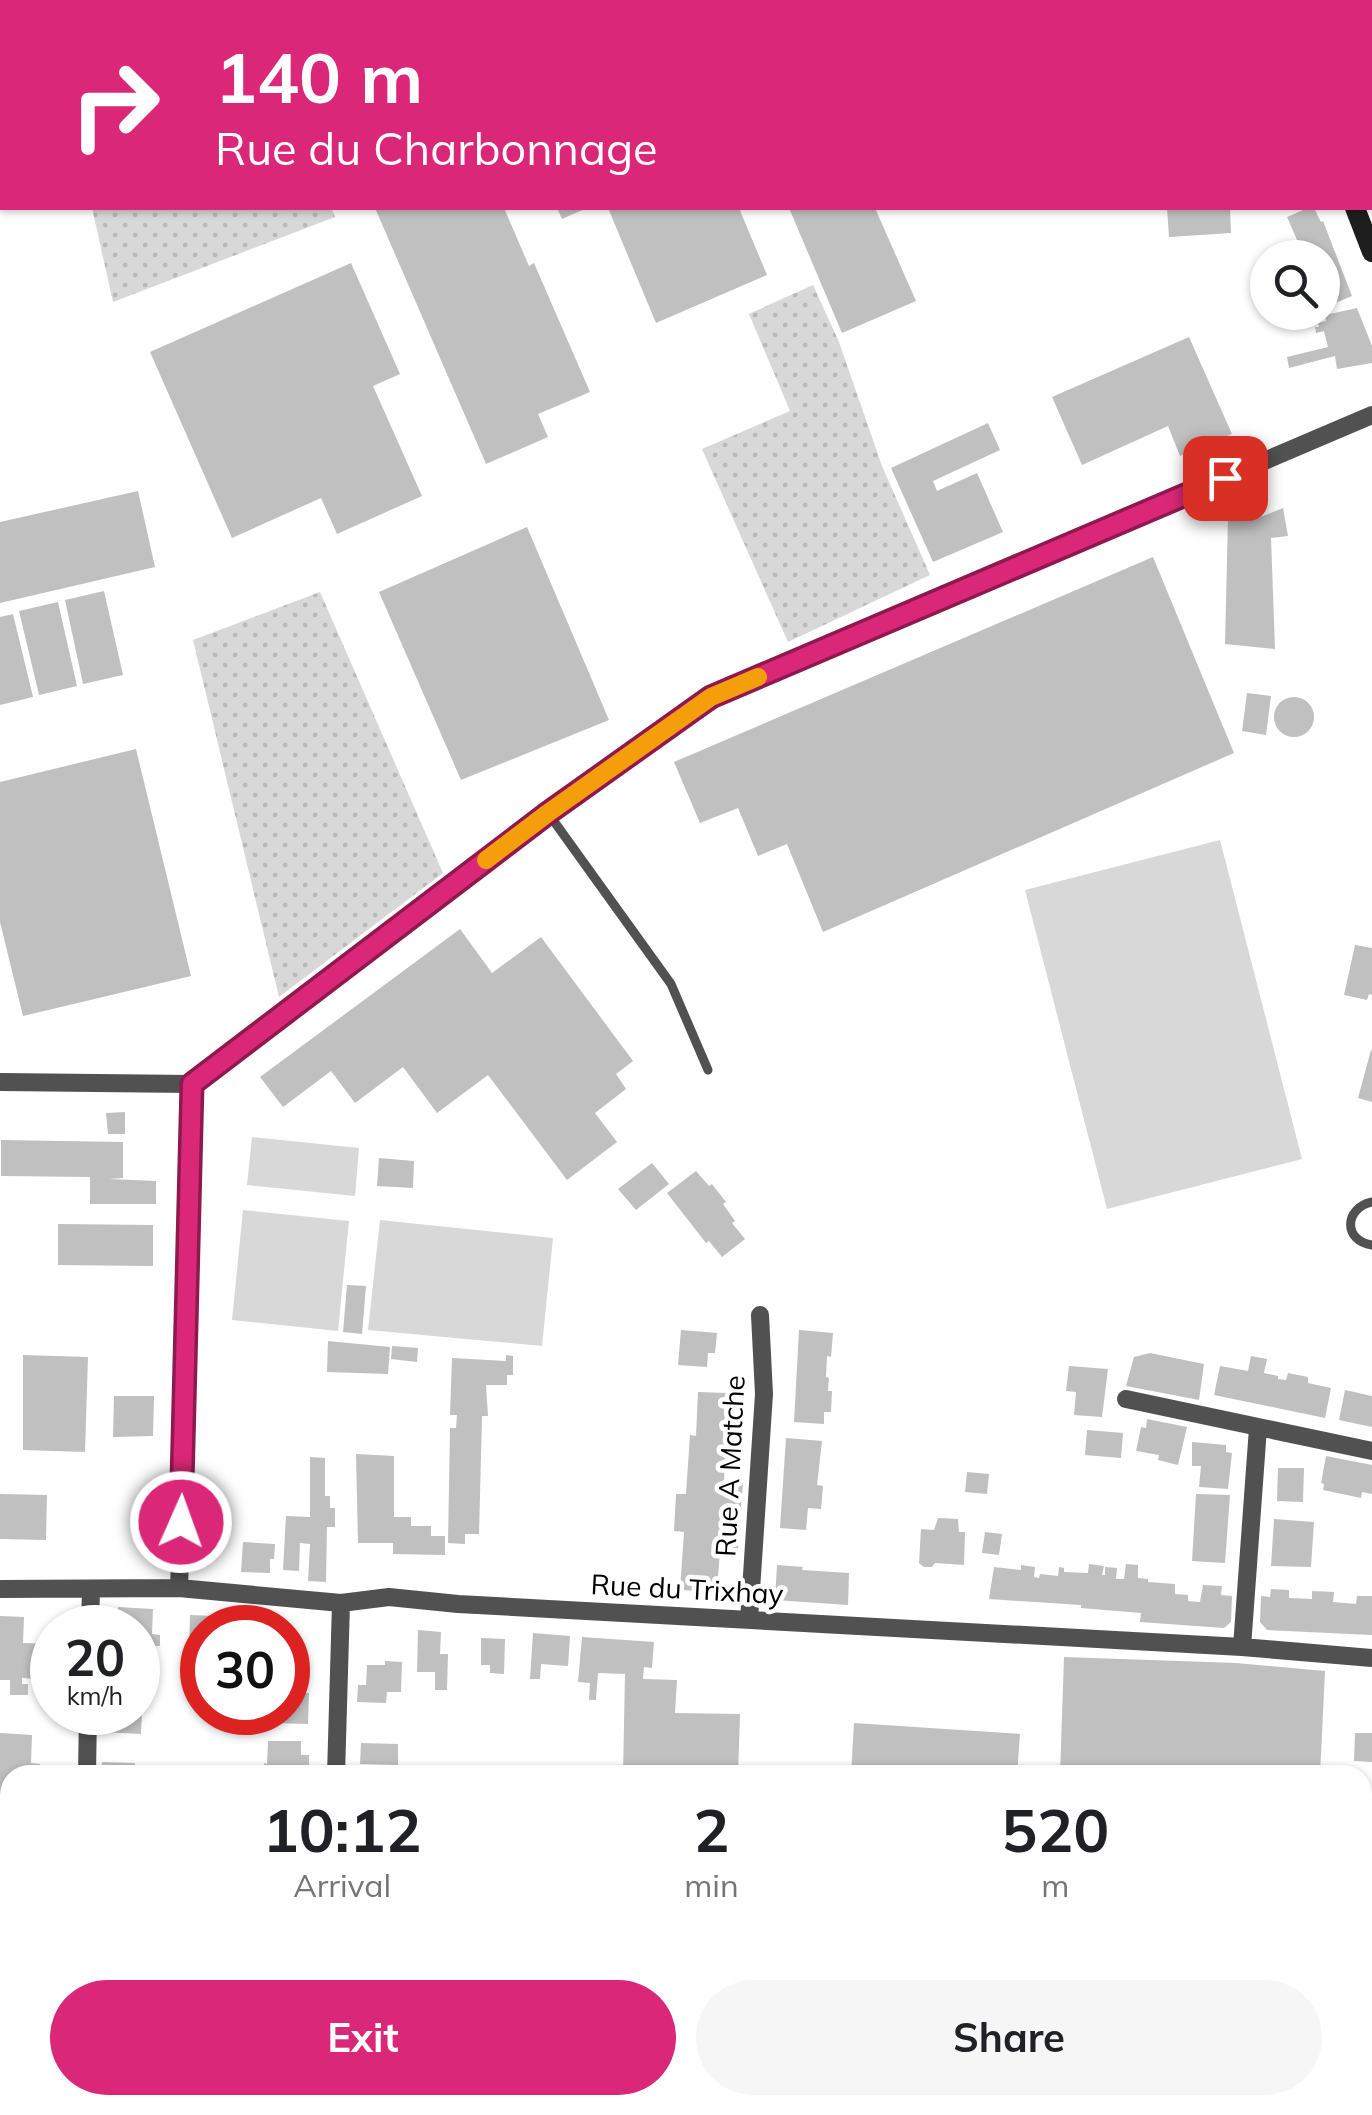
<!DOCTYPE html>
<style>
body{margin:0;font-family:Mulish,sans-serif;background:#f6f6f6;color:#202124;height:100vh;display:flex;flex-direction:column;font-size:38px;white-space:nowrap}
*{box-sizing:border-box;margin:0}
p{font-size:32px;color:#757577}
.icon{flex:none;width:55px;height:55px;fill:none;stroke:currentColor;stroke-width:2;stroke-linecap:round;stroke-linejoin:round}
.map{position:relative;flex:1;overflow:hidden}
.sheet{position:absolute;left:0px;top:1765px;width:1372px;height:350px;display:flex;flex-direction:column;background:#fff;border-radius:30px 30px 0 0;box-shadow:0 2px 8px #0004}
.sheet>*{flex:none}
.hud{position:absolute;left:0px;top:0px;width:1372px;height:210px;box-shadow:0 2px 8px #0004;background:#db2777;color:#fff;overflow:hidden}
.controls{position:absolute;left:1250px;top:240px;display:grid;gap:20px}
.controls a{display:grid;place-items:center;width:90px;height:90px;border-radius:50%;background:#fff;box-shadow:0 2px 8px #0004;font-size:50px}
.speed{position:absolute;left:30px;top:1605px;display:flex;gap:20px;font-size:50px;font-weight:700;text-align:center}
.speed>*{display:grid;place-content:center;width:130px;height:130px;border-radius:50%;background:#fff;box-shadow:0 2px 8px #0004;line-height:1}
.speed small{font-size:25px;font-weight:400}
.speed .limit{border:15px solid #d22;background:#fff;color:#111}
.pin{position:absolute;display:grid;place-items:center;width:85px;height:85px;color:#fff;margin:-42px;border-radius:20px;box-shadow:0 5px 15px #0006}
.me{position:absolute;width:110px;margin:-55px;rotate:2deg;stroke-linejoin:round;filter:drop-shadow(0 0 8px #0008)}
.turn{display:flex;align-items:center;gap:35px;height:210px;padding:0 50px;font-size:45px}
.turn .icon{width:130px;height:130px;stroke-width:2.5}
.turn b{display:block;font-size:70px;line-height:85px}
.eta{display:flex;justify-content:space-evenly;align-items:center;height:170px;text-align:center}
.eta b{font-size:60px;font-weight:700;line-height:70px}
.primary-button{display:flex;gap:20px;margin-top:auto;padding:20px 50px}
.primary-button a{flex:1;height:115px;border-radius:60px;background:#db2777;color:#fff;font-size:40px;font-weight:700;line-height:115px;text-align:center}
.primary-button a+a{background:#f6f6f6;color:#202124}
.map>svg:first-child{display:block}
.grass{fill:url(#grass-dots)}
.pitch{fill:#d8d8d8}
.building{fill:#c0c0c0}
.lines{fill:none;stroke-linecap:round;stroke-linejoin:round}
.lane{stroke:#515151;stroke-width:9}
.street{stroke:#515151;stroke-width:18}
.secondary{stroke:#1e1e1e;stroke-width:20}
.route-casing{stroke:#8e194d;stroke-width:25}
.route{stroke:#db2777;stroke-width:18}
.slow{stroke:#f59e0b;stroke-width:18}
.labels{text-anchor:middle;stroke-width:9;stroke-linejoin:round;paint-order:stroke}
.street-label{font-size:28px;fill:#000;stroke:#fff}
</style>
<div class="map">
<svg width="1372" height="2115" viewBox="0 0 1372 2115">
<defs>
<pattern id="grass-dots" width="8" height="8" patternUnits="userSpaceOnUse" patternTransform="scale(2.5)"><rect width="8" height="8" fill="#d8d8d8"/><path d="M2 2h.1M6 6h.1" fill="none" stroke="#b8b8b8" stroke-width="1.8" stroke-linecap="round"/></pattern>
</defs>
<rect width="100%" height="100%" fill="#fff"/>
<path class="grass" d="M 92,208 L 331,208 L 335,217 L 113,302 Z
M 813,285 L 839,342 L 882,466 L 930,575 L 788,642 L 702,449 L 790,411 L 749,314 Z
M 320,592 L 443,873 L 279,997 L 193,640 Z"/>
<path class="pitch" d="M 1220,840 L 1302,1159 L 1107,1209 L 1025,890 Z
M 252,1137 L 359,1148 L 355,1196 L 247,1185 Z
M 243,1210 L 349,1221 L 338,1331 L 232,1320 Z
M 380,1220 L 553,1238 L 542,1346 L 368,1330 Z"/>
<path class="building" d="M 375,208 L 504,208 L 529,266 L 534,263 L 590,392 L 538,414 L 548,437 L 486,464 Z
M 557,208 L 587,208 L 562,219 Z
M 608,208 L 739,208 L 767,275 L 656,323 Z
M 789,208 L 875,208 L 916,301 L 842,333 Z
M 1167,208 L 1230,208 L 1231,233 L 1169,237 Z
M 1308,208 L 1314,208 L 1321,222 L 1323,221 L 1352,296 L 1328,306 L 1322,291 L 1322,258 L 1305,258 L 1287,217 Z
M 351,263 L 400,374 L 373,386 L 422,496 L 337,534 L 321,498 L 232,538 L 150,352 Z
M 1357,308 L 1372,346 L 1372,363 L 1337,369 L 1335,356 L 1289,368 L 1287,357 L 1328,347 L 1324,331 L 1316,333 L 1315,327 L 1319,327 L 1318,323 L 1326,321 L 1325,315 Z
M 1189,337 L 1232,434 L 1180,456 L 1168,426 L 1082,465 L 1052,397 Z
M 988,423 L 1000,450 L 933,481 L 937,491 L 977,473 L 1003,532 L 933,562 L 891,468 Z
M 138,491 L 155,567 L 0,603 L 0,522 Z
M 1283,508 L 1288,536 L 1271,538 L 1275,649 L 1225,644 L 1228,517 L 1258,518 Z
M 527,527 L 609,720 L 461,780 L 379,592 Z
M 1153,557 L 1234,753 L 823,932 L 787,844 L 758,856 L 738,808 L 700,823 L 674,762 Z
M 104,591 L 123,675 L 83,684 L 65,600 Z
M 58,602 L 77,686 L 39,695 L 19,611 Z
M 13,614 L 33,697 L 0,705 L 0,617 Z
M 1247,693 L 1271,696 L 1266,735 L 1242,731 Z
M1274 717a20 20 0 1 1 40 0a20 20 0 1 1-40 0Z
M 136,749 L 191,976 L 23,1016 L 0,922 L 0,782 Z
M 460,929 L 492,973 L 541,937 L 633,1061 L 616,1074 L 626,1089 L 595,1113 L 617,1142 L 567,1180 L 488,1075 L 437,1113 L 403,1067 L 355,1103 L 331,1071 L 283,1107 L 260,1077 Z
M 1355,945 L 1372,948 L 1372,995 L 1369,994 L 1367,1000 L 1344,995 Z
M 1371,1050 L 1372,1051 L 1372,1102 L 1358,1098 Z
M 125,1112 L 125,1134 L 108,1134 L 106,1113 Z
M 1,1140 L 123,1142 L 123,1178 L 109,1179 L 156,1181 L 156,1204 L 90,1204 L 90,1177 L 1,1176 Z
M 379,1158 L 414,1161 L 413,1188 L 377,1186 Z
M 652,1163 L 669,1184 L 636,1210 L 618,1189 Z
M 696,1171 L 709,1186 L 712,1184 L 726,1202 L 723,1204 L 735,1221 L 732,1223 L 745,1239 L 722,1257 L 709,1241 L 706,1243 L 667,1193 Z
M 58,1224 L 153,1225 L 153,1266 L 58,1265 Z
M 347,1285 L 366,1286 L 362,1334 L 343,1332 Z
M 681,1330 L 717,1333 L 715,1353 L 708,1353 L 707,1367 L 678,1365 Z
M 799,1330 L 833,1333 L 831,1357 L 827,1356 L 826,1377 L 829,1378 L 828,1391 L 832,1391 L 831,1412 L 824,1412 L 824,1424 L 794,1422 Z
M 328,1341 L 390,1347 L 388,1374 L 327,1372 Z
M 392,1346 L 418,1348 L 417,1362 L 391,1359 Z
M 1150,1353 L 1204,1364 L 1199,1400 L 1126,1386 L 1134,1357 Z
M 23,1355 L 88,1357 L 85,1452 L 23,1450 Z
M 506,1355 L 513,1356 L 513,1375 L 507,1375 L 507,1385 L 486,1385 L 488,1416 L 482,1416 L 479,1534 L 465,1534 L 465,1544 L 448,1543 L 450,1428 L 456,1428 L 457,1415 L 450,1415 L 452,1358 L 506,1361 Z
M 1251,1356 L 1267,1359 L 1264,1373 L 1278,1376 L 1278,1379 L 1286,1380 L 1288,1373 L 1308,1377 L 1308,1383 L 1331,1388 L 1325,1418 L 1214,1395 L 1220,1366 L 1248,1371 Z
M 1069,1366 L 1108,1369 L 1102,1417 L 1074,1415 L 1076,1392 L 1066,1391 Z
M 1345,1390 L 1372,1396 L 1372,1427 L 1339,1420 Z
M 698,1392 L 728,1393 L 724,1481 L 743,1482 L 738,1549 L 720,1550 L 717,1592 L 680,1590 L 684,1532 L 674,1531 L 676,1494 L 686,1494 L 690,1435 L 696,1436 Z
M 114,1396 L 154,1396 L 153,1436 L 113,1437 Z
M 1147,1419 L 1187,1427 L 1178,1465 L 1158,1460 L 1159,1455 L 1136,1451 L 1141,1427 L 1146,1428 Z
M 1087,1430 L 1123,1433 L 1121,1458 L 1085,1455 Z
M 786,1438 L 822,1441 L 817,1485 L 823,1486 L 821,1509 L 808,1508 L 806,1530 L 780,1528 Z
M 1192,1442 L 1226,1445 L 1226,1452 L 1232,1453 L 1228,1489 L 1199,1487 L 1201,1466 L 1192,1466 Z
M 356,1454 L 394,1456 L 394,1517 L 411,1517 L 411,1526 L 431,1526 L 431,1536 L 445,1536 L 445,1555 L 393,1554 L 393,1543 L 358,1543 Z
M 1326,1456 L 1372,1465 L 1372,1494 L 1362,1492 L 1361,1498 L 1323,1490 L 1324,1484 L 1321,1483 Z
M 310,1457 L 325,1458 L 325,1496 L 330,1496 L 330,1508 L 335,1508 L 335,1527 L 327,1527 L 326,1582 L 308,1581 L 310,1544 L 300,1543 L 299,1571 L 283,1570 L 286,1516 L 310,1517 Z
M 1278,1468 L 1304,1468 L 1303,1502 L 1277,1501 Z
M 967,1472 L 989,1474 L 987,1494 L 965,1492 Z
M 0,1494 L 47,1495 L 46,1540 L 0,1539 Z
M 1196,1494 L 1230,1495 L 1225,1563 L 1192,1561 Z
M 938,1518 L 958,1519 L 959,1532 L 965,1532 L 964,1565 L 935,1563 L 932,1567 L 924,1567 L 919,1563 L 921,1529 L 934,1530 Z
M 1274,1519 L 1314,1522 L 1311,1567 L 1271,1566 Z
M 985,1532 L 1002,1534 L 999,1555 L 982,1553 Z
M 243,1542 L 275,1544 L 274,1559 L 270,1559 L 270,1573 L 241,1572 Z
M 1089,1564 L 1104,1566 L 1102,1575 L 1105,1575 L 1105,1567 L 1117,1568 L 1116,1579 L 1124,1579 L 1126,1564 L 1138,1565 L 1138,1578 L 1148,1579 L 1148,1582 L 1175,1584 L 1175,1594 L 1188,1595 L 1188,1601 L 1200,1602 L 1203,1585 L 1222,1586 L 1221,1595 L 1232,1596 L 1231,1622 L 1224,1628 L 1140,1622 L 1141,1613 L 1081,1608 L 1081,1605 L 989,1599 L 994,1567 L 1021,1570 L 1021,1565 L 1035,1567 L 1034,1577 L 1039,1578 L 1040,1574 L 1058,1576 L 1059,1567 L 1064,1568 L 1064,1572 L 1088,1573 Z
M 777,1565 L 803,1567 L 802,1570 L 849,1573 L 848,1605 L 775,1600 Z
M 1271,1589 L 1289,1590 L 1289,1598 L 1312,1599 L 1312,1591 L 1334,1592 L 1333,1602 L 1356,1604 L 1357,1596 L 1372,1596 L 1372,1635 L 1267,1630 L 1260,1622 L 1261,1596 L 1270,1597 Z
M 118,1607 L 153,1609 L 152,1634 L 160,1635 L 160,1646 L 151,1646 L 152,1650 L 138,1649 L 138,1628 L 117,1628 Z
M 190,1615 L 267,1618 L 267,1628 L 202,1628 L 202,1695 L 195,1695 L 197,1661 L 189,1661 Z
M 0,1616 L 24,1617 L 23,1643 L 50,1644 L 49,1680 L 22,1678 L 22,1684 L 28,1684 L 28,1695 L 10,1695 L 10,1680 L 0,1680 Z
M 418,1630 L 441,1632 L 440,1654 L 448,1654 L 447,1690 L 435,1690 L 435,1672 L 417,1672 Z
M 533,1633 L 570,1636 L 568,1666 L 541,1664 L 540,1679 L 530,1679 Z
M 582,1637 L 654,1642 L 652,1668 L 644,1667 L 643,1679 L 677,1680 L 675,1713 L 740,1714 L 738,1775 L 623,1775 L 625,1674 L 598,1673 L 596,1700 L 589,1700 L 590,1683 L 578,1682 Z
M 481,1638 L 505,1639 L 504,1674 L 490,1673 L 490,1665 L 481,1665 Z
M 1064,1657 L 1236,1663 L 1325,1671 L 1320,1775 L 1060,1775 Z
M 385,1661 L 402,1662 L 401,1692 L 387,1692 L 386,1703 L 357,1702 L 358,1685 L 366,1685 L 367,1665 L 385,1665 Z
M 288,1692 L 309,1693 L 308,1724 L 272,1723 L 273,1712 L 288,1712 Z
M 138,1710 L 142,1710 L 141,1734 L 102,1732 L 103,1712 L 138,1712 Z
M 854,1723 L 1020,1734 L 1017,1775 L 851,1775 Z
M 0,1733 L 32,1735 L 31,1763 L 40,1764 L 40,1774 L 10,1775 L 10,1813 L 0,1812 Z
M 1355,1733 L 1372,1733 L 1372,1762 L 1354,1761 Z
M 268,1741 L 301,1741 L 301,1755 L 309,1755 L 309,1772 L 306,1772 L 306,1775 L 270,1775 L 270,1771 L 264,1771 L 264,1763 L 267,1764 Z
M 361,1743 L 398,1744 L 398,1765 L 360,1764 Z
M 102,1762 L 135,1763 L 134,1775 L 101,1775 Z
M 0,1861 L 10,1861 L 10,1901 L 0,1901 Z
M 1365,1997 L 1372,1999 L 1372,2065 L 1362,2064 L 1362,2007 Z
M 23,2105 L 120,2105 L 121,2115 L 22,2115 Z
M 130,2105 L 192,2105 L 192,2107 L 146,2115 L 131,2115 Z"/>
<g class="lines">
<path class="lane" d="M 548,813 L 671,984 L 708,1070
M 1372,1202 C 1344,1208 1343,1241 1372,1245"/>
<path class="street" d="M 1370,183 L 1372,182
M 0,1082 L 192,1084 L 548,813 L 711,697 L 1372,415
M 1126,1399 L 1372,1451
M 179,1588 L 187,1360 L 192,1084
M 0,1589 L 179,1588 L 341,1603 L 389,1597 L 458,1604 L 1242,1647 L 1372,1658
M 749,1620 L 764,1394 L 760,1315
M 90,1628 L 91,1589
M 1242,1647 L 1258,1428
M 87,1775 L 88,1712
M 336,1775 L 341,1603
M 1362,2105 L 1372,2106
M 332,2115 L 343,2108 L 443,2105"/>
<path class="secondary" d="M 553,0 L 567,2
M 1269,0 L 1270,2
M 308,2 L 338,0
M 0,48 L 2,48
M 1355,208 L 1372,252"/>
</g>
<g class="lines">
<g class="route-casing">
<path id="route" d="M 181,1522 L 192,1084 L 548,813 L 711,697 L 1225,478"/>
</g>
<use href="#route" class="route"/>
<path class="slow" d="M 486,860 L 548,813 L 711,697 L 758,677"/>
</g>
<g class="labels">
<g class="street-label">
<text transform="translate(730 1466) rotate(-87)" y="10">Rue A Matche</text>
<text transform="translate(687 1589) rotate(3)" y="10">Rue du Trixhay</text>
</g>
</g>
</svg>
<div class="controls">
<a><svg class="icon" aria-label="search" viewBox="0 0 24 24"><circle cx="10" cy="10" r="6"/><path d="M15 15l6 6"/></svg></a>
</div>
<div class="speed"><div>20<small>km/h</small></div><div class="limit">30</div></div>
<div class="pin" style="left:1225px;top:478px;background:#d93025"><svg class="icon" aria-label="arrive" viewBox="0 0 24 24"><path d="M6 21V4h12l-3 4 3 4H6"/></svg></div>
<svg class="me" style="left:181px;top:1522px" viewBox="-20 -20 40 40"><circle r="17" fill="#db2777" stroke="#fff" stroke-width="3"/><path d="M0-11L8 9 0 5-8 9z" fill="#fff"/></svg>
<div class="hud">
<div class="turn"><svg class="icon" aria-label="right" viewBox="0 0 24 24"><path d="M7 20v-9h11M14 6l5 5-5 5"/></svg><div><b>140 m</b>Rue du Charbonnage</div></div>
</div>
<section class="sheet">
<div class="eta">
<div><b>10:12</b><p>Arrival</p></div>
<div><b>2</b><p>min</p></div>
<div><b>520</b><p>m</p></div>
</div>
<div class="primary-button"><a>Exit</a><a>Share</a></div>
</section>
</div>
